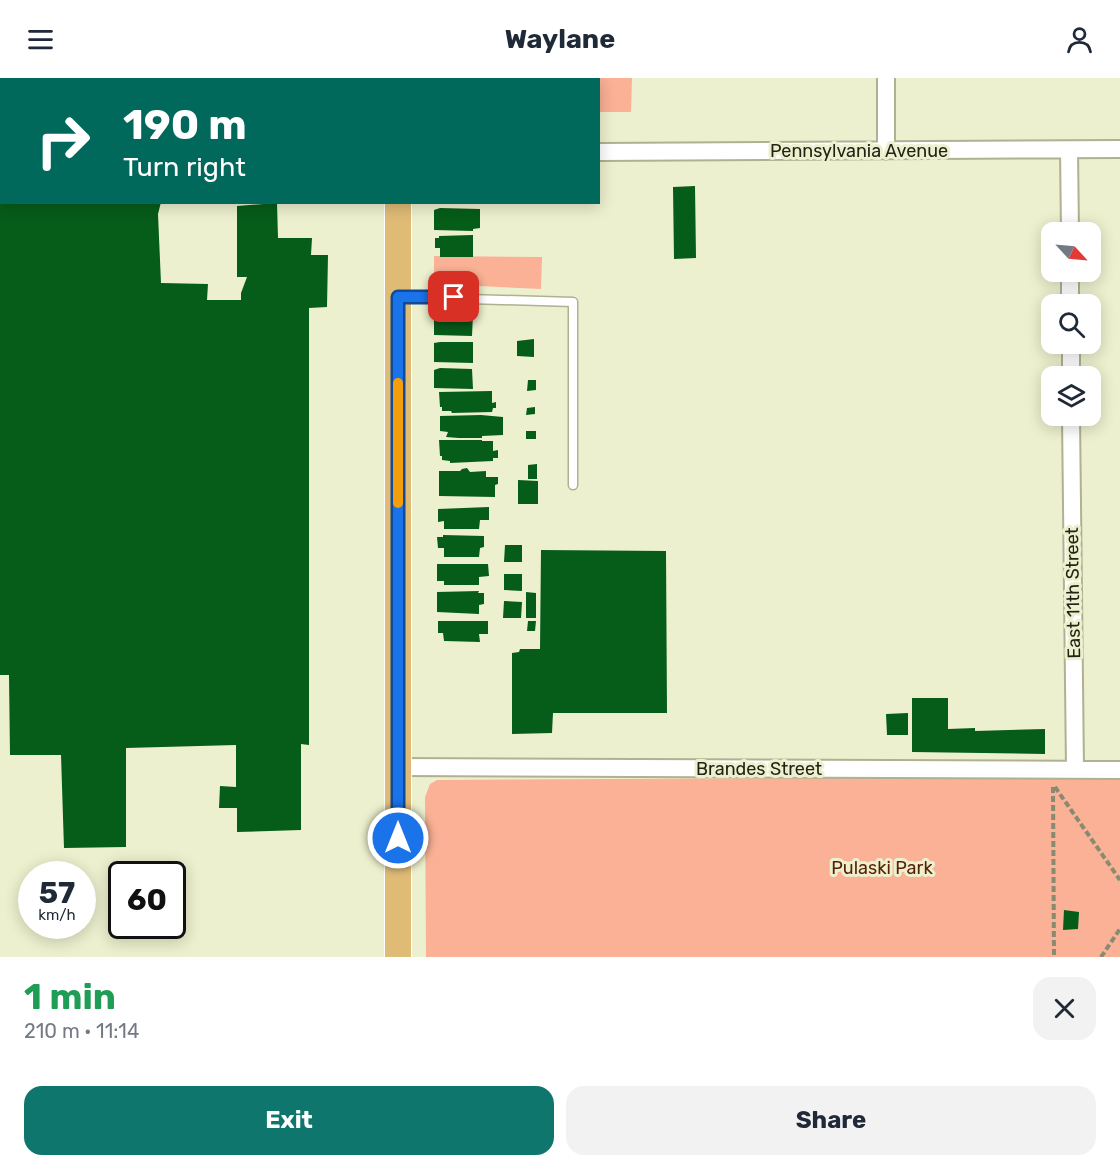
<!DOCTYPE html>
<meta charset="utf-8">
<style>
body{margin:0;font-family:Rubik,sans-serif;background:#f2f2f3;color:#1f2937;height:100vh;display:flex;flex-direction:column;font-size:22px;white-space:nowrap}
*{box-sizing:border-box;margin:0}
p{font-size:20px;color:#747a83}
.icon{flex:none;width:33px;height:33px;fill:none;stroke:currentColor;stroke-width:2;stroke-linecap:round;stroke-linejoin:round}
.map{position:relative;height:879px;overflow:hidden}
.drawer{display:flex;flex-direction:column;background:#fff;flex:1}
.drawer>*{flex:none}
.banner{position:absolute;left:0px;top:0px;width:600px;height:126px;box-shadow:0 3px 15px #0003;background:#00695c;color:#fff;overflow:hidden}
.needle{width:39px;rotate:116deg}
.buttons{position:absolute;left:1041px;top:144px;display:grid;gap:12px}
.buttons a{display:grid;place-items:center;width:60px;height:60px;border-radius:12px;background:#fff;box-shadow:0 3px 15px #0003;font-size:30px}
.speed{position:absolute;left:18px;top:783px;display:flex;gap:12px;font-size:30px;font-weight:700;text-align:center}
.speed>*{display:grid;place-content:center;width:78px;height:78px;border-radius:50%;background:#fff;box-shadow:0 3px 15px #0003;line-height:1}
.speed small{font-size:15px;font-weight:400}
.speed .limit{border:3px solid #111;border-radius:9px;background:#fff;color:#111}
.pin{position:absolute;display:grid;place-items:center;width:51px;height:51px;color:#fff;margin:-26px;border-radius:12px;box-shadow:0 3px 9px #0006}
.me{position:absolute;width:66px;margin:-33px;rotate:0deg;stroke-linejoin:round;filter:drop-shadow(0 0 4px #0008)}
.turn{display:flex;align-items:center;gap:21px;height:126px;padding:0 24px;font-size:27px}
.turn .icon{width:78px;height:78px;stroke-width:2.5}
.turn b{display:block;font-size:42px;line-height:51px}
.round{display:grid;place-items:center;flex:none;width:63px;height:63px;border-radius:18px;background:#f2f2f3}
.summary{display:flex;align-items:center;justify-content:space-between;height:102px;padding:0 24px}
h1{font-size:36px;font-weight:700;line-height:45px;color:#1e9e55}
.cta{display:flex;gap:12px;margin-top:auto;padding:12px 24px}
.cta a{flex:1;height:69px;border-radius:18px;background:#0f766e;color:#fff;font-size:24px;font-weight:700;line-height:69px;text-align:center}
.cta a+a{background:#f2f2f3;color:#1f2937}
header{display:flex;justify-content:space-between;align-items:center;height:78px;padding:0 24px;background:#fff;font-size:27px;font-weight:700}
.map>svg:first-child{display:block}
.green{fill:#fab195}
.building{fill:#065c19}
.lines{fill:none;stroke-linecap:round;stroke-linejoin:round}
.lane-casing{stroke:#afb191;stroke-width:11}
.street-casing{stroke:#afb191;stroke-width:20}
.primary-casing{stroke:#fff;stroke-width:28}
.path{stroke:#888a72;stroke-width:4;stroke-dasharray:6 3;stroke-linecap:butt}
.lane{stroke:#fff;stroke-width:8}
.street{stroke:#fff;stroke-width:16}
.primary{stroke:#dfbb76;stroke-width:26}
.route-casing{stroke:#114b97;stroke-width:15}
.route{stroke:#1a73e8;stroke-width:10}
.slow{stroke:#f59e0b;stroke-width:10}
.labels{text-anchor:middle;stroke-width:6;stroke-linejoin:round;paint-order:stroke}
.street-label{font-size:18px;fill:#222316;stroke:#edf0ce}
.park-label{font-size:18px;fill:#5a2004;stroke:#edf0ce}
</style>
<header><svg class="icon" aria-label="menu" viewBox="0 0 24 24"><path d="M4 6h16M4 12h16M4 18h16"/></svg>Waylane<svg class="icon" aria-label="person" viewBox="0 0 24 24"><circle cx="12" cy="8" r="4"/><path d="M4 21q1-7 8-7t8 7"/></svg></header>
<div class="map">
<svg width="1120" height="879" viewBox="0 0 1120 879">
<rect width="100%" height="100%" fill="#edf0ce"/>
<path class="green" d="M 581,0 L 632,0 L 631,34 L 599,34 L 598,2 Z
M 434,178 L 542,179 L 541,211 L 434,206 Z
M 976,699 L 1120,700 L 1120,879 L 426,879 L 425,719 L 430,706 L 437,702 Z"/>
<path class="building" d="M 695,108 L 696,180 L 674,181 L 673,109 Z
M 0,124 L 161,124 L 158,136 L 161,205 L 208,206 L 207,222 L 241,222 L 241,215 L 247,199 L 237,199 L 237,128 L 277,125 L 278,160 L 312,160 L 311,177 L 328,177 L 327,229 L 309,230 L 309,667 L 301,666 L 301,752 L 237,754 L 237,730 L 219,730 L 220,708 L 236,709 L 236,667 L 126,670 L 126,769 L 64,770 L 61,677 L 10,677 L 9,597 L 0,597 Z
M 440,130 L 480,131 L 480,150 L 473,151 L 473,153 L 434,152 L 434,132 Z
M 473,157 L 473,179 L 440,179 L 440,170 L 435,170 L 435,160 L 439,160 L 439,158 Z
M 473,236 L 472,258 L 434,257 L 434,239 Z
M 534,261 L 534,279 L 517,278 L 517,263 Z
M 440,264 L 473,264 L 473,285 L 434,284 L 434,265 Z
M 440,290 L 472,291 L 473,311 L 434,310 L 434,292 Z
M 528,302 L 536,302 L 536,312 L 527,313 Z
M 492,313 L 492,325 L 496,324 L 496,330 L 493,330 L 492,334 L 452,335 L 451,333 L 442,333 L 442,329 L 440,329 L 439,314 Z
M 535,329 L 535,336 L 526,337 L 527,330 Z
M 481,337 L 503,339 L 503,357 L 482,358 L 482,360 L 459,360 L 446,359 L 448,354 L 440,353 L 440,338 Z
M 526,353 L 536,353 L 536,361 L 526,361 Z
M 439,362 L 482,362 L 482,363 L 493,363 L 493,373 L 498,372 L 498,380 L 493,380 L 493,383 L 450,385 L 450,383 L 442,382 L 442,378 L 440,378 Z
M 537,386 L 537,401 L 528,401 L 528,387 Z
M 467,390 L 470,394 L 486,393 L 486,399 L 498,399 L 498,406 L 495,407 L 495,419 L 439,418 L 439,393 L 460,393 L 462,391 Z
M 518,402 L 538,403 L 538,426 L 518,426 Z
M 489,429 L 489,442 L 480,442 L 479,451 L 444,451 L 444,443 L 438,444 L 438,431 Z
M 443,457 L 484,458 L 484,469 L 480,470 L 479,479 L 444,479 L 444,470 L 438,470 L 437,459 L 443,459 Z
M 505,467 L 522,467 L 522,484 L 504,484 Z
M 541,472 L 666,473 L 667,635 L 553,635 L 552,655 L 512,656 L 512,575 L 519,574 L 520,571 L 540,571 Z
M 437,486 L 488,486 L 489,498 L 479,499 L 479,507 L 444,507 L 444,503 L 437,503 Z
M 504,496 L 522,496 L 522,513 L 504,512 Z
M 479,513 L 478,515 L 484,515 L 484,526 L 479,527 L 479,536 L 437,534 L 437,514 Z
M 526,514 L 536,515 L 536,540 L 526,540 Z
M 504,523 L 522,524 L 521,540 L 503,540 Z
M 438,543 L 488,543 L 488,556 L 479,556 L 480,564 L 444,563 L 443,555 L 438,555 Z
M 528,543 L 536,543 L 535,553 L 527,553 Z
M 912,620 L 948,620 L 948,651 L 975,650 L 975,653 L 1045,651 L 1045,676 L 912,674 Z
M 908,635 L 908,657 L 887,657 L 886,636 Z
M 1064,832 L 1079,834 L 1078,851 L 1063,852 Z"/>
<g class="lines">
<g class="lane-casing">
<path id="lane" d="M 401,219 L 573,224 L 573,407"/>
</g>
<g class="street-casing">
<path id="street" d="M 1069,72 L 1070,154
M 886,73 L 886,0
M 598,74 L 1120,71
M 1070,194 L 1070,226
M 1071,266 L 1071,298
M 1071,338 L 1075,692
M 398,689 L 1120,692"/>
</g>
<g class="primary-casing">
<path id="primary" d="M 398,2 L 398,0
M 398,124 L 398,879"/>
</g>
<path class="path" d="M 1053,709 L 1054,879
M 1055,709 L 1120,802
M 1101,879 L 1120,851"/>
<use href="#lane" class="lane"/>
<use href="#street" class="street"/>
<use href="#primary" class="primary"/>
</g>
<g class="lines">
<g class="route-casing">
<path id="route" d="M 398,760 L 398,219 L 454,219"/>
</g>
<use href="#route" class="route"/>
<path class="slow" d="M 398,305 L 398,425"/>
</g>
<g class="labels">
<g class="street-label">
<text x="859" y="79">Pennsylvania Avenue</text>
<text transform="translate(1073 515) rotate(-91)" y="6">East 11th Street</text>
<text x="759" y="697">Brandes Street</text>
</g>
<g class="park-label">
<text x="882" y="796">Pulaski Park</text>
</g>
</g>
</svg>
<div class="buttons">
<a><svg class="needle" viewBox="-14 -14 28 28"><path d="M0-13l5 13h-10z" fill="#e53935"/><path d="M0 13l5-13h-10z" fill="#747a83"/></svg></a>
<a><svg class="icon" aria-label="search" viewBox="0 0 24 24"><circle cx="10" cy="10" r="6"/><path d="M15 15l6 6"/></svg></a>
<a><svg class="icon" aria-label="layers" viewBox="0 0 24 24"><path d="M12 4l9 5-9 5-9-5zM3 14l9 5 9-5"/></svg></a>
</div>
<div class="speed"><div>57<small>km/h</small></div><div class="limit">60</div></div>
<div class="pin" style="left:454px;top:219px;background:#d93025"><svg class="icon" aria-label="arrive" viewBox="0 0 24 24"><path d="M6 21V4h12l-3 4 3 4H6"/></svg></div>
<svg class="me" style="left:398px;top:760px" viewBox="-20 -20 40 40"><circle r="17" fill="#1a73e8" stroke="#fff" stroke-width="3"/><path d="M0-11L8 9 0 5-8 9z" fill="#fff"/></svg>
<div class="banner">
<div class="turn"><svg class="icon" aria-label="right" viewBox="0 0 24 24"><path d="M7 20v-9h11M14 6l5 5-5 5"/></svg><div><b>190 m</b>Turn right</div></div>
</div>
</div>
<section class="drawer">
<div class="summary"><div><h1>1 min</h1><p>210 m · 11:14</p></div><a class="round"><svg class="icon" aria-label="close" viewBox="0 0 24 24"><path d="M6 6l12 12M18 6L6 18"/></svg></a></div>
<div class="cta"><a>Exit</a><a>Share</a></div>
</section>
